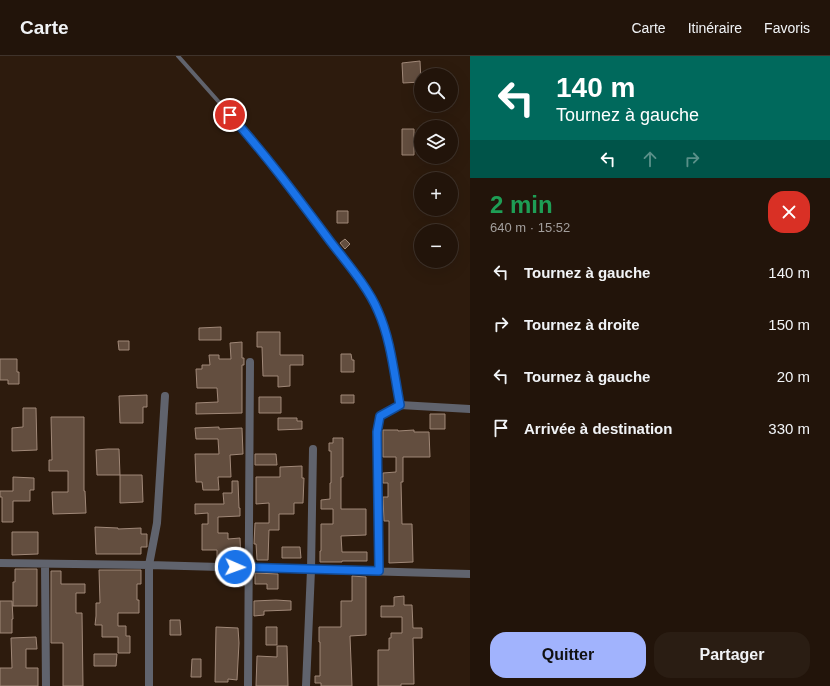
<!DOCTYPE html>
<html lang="fr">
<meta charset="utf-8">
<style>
body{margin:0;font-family:Helvetica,sans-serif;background:#2a1d13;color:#f1f3f6;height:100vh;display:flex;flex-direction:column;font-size:15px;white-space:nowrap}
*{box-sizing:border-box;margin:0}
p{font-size:13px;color:#a29e9c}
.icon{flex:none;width:22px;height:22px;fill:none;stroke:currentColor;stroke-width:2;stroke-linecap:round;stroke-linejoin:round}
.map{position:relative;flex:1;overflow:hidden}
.panel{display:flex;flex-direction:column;background:#22140a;width:360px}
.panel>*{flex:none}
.guide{background:#00695c;color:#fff;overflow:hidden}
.tools{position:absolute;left:414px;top:12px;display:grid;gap:8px}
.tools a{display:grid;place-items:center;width:44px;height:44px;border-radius:50%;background:#22140a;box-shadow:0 4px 16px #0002,0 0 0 1px #3f332b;font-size:20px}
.pin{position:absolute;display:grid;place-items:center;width:34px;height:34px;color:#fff;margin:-17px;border:2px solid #fff;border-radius:50%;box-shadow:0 1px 4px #0007}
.me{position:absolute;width:44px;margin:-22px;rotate:92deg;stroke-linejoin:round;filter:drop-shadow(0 0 3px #0008)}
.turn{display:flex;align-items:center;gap:14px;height:84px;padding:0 20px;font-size:18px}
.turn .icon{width:52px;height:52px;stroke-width:2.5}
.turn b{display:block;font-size:28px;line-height:34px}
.lanes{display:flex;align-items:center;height:38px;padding:0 20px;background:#0003;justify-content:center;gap:20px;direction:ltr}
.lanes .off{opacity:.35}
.round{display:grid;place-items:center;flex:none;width:42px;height:42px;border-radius:16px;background:#2a1d13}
.headline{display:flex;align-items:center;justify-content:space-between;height:68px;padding:0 20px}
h1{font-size:24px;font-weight:700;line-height:30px;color:#1e9e55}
.action{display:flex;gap:8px;margin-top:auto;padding:8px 20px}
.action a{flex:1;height:46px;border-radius:16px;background:#a1b3fd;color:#111;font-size:16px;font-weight:700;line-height:46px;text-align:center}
.action a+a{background:#2a1d13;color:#f1f3f6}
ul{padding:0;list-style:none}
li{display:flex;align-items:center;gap:12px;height:52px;padding:0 20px}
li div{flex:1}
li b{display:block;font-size:15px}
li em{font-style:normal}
header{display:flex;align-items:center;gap:24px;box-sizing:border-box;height:56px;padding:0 20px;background:#22140a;border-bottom:1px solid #3f332b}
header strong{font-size:19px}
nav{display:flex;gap:22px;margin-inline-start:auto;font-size:14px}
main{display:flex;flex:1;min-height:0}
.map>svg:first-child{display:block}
.building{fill:#634e3f;stroke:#a08878}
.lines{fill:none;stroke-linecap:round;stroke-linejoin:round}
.service{stroke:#60636d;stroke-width:4}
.minor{stroke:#60636d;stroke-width:8}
.route-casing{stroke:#114b97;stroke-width:10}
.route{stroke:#1a73e8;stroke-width:7}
</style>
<header>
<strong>Carte</strong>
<nav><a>Carte</a><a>Itinéraire</a><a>Favoris</a></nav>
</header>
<main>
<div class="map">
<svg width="470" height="630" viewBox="0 0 470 630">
<rect width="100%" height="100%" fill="#2d1b0d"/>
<path class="building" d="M 420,5 L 421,26 L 403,27 L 402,7 Z
M 402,73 L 414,73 L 414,99 L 402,99 Z
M 337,155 L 348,155 L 348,167 L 337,167 Z
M 345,183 L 350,188 L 345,193 L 340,187 Z
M 221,271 L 221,284 L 199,284 L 199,272 Z
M 257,276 L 280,276 L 280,299 L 303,299 L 303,309 L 290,309 L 290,330 L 278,331 L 278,320 L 263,320 L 262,291 L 257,291 Z
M 118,285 L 129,285 L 129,294 L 119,294 Z
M 242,286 L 242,302 L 244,302 L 244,309 L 242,309 L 242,357 L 196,358 L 196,347 L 218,346 L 217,332 L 197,332 L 196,313 L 202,313 L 202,309 L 210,309 L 209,299 L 219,299 L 219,303 L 231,303 L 230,287 Z
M 341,298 L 351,298 L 352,304 L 354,304 L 354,316 L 341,316 Z
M 0,303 L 17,303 L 17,316 L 19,316 L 19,328 L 8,328 L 8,324 L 0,324 Z
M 147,339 L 147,351 L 143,351 L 143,367 L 120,367 L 119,340 Z
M 341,339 L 354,339 L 354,347 L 341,347 Z
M 259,341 L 281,341 L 281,357 L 259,357 Z
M 23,352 L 36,352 L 37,394 L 12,395 L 12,372 L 23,371 Z
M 430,358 L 445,358 L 445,373 L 430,373 Z
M 51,361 L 84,361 L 84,435 L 85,435 L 86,457 L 53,458 L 52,436 L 68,436 L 68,415 L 49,415 L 49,404 L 52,404 Z
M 278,362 L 297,362 L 297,365 L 302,365 L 302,373 L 278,374 Z
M 219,371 L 219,373 L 242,372 L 243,398 L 230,399 L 231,421 L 218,421 L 219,434 L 203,434 L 202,426 L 196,426 L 195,398 L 219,398 L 218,383 L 196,383 L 195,372 Z
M 383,374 L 398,374 L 398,375 L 414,374 L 414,376 L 429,376 L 430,401 L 403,401 L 403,426 L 401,426 L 402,468 L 412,468 L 413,506 L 389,507 L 389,465 L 384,465 L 383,441 L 388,441 L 388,427 L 383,427 L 383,417 L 396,416 L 396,401 L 383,401 Z
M 333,382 L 343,382 L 343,421 L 341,421 L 341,453 L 366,453 L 366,479 L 341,480 L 342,496 L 367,496 L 367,505 L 342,505 L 342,506 L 320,506 L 320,495 L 321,495 L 321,468 L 333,468 L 333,453 L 321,453 L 321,444 L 330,443 L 330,427 L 331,427 L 331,395 L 329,395 L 329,387 L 333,387 Z
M 108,393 L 119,393 L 120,419 L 97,419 L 96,394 Z
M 255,398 L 276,398 L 277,409 L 255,409 Z
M 302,410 L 302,422 L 304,422 L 303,447 L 294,447 L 294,458 L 279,458 L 279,474 L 269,474 L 268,504 L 257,504 L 256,488 L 254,488 L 255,467 L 269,467 L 269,447 L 256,448 L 256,421 L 280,421 L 280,411 Z
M 120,419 L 142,419 L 143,446 L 120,447 Z
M 13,421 L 34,422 L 34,434 L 30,434 L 30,445 L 13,445 L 13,466 L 2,466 L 2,441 L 0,441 L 0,435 L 13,435 Z
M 232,425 L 238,425 L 239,452 L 240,452 L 240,460 L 218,461 L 218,477 L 228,477 L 228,483 L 240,482 L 241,504 L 217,505 L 217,494 L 202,494 L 202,468 L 208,468 L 208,457 L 195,458 L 195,448 L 224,448 L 223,437 L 232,437 Z
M 95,471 L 118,472 L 118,473 L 141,472 L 141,478 L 147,478 L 147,491 L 141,491 L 141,498 L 96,498 Z
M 12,476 L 38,476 L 38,498 L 12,499 Z
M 282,491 L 300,491 L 301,502 L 282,502 Z
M 15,513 L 37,513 L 37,550 L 13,550 L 13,526 L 15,526 Z
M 99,514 L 141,514 L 141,528 L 137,528 L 137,544 L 139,544 L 139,557 L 118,557 L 118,570 L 126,570 L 126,580 L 130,580 L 130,597 L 118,597 L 118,581 L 102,581 L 102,569 L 95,569 L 96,560 L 96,547 L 100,547 Z
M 51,515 L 61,515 L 61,528 L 85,528 L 85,537 L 76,537 L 76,557 L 82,557 L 83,630 L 63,630 L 63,587 L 51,587 Z
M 255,517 L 278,518 L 278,533 L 267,533 L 267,528 L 255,528 Z
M 352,520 L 366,521 L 366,579 L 350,580 L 352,630 L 321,630 L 321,627 L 315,627 L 315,620 L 320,620 L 320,586 L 319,586 L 319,571 L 341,571 L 341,545 L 352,545 Z
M 404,540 L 404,549 L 412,549 L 413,572 L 422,572 L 422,582 L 413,582 L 414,628 L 401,628 L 401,630 L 378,630 L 378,594 L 389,594 L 389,582 L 391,582 L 391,577 L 402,577 L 402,561 L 381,561 L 381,550 L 394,550 L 394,541 Z
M 276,544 L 291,545 L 291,554 L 264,555 L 264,559 L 254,560 L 254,545 Z
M 0,545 L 12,545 L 13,563 L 12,563 L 12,577 L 0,577 Z
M 170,564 L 180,564 L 181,579 L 170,579 Z
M 216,571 L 238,572 L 239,587 L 237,624 L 228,623 L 228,626 L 215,626 Z
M 266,571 L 277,571 L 277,589 L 266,589 Z
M 36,581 L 37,593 L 26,593 L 26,612 L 38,612 L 38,630 L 0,630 L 0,612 L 12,612 L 11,582 Z
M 277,590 L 287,590 L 288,630 L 256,630 L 257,600 L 277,601 Z
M 94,598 L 117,598 L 116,610 L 94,610 Z
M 192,603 L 201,603 L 201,621 L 191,621 Z"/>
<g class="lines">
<path class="service" d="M 178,0 L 250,81 L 294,136 L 368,236 L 378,255 L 387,281 L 400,349"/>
<path class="minor" d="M 0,507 L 149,509 L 470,518
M 45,508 L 46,630
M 379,515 L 377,376 L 380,360 L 400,349 L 470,353
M 149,630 L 149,509 L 157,467 L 165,340
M 248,630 L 250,306
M 306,630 L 311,514 L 313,393"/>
</g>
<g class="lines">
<g class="route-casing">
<path id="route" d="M 230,59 C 266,99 298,142 330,185 C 346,206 368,231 378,255 C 391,284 394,318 400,349 L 380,360 L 377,376 L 379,515 L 235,511"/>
</g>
<use href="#route" class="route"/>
</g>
</svg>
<div class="tools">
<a><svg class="icon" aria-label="search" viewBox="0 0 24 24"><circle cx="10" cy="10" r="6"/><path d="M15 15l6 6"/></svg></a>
<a><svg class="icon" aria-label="layers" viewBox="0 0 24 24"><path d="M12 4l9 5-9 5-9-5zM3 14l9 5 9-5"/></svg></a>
<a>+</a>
<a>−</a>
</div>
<div class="pin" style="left:230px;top:59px;background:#d93025"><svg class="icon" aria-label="arrive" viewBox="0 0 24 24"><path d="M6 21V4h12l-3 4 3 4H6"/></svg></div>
<svg class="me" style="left:235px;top:511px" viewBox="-20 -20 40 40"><circle r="17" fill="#1a73e8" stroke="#fff" stroke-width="3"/><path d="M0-11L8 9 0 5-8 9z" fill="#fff"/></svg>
</div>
<section class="panel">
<div class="guide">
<div class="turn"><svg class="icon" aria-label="left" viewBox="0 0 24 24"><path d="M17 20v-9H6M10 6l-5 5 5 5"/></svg><div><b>140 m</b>Tournez à gauche</div></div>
<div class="lanes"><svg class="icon" aria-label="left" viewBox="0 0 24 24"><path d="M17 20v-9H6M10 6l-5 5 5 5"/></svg><svg class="icon off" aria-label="ahead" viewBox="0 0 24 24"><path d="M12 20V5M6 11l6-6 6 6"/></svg><svg class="icon off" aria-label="right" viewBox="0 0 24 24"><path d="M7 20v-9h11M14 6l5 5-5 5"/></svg></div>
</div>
<div class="headline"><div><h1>2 min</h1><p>640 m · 15:52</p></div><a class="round" style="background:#d93025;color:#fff"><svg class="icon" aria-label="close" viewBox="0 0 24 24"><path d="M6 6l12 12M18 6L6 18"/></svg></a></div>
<ul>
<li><svg class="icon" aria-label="left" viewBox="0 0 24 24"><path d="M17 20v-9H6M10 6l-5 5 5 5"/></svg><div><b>Tournez à gauche</b></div><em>140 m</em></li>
<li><svg class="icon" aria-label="right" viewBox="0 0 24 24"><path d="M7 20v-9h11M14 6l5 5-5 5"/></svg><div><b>Tournez à droite</b></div><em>150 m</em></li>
<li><svg class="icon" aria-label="left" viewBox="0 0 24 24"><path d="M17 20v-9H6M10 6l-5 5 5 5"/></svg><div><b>Tournez à gauche</b></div><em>20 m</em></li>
<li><svg class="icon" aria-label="arrive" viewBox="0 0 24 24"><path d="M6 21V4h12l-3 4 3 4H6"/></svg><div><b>Arrivée à destination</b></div><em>330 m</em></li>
</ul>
<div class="action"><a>Quitter</a><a>Partager</a></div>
</section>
</main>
